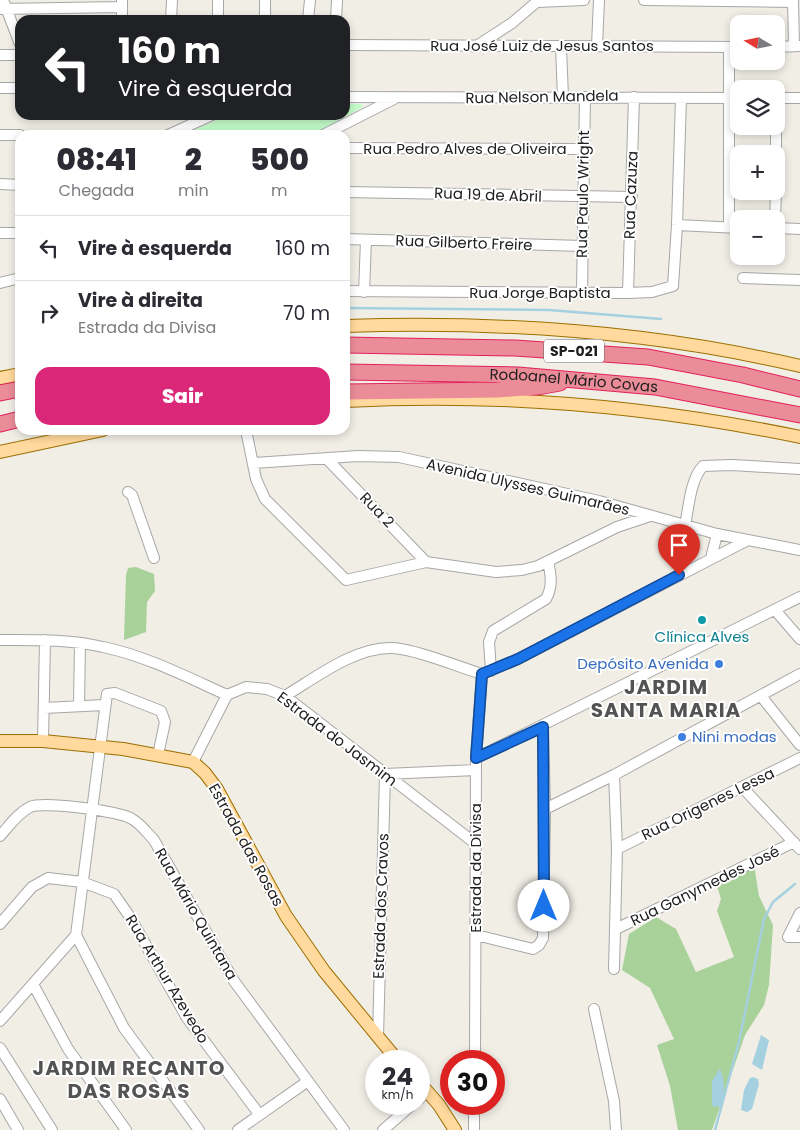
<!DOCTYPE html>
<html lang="pt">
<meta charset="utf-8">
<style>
body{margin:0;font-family:Poppins,sans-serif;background:#f7f7f7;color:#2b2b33;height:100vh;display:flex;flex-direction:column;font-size:19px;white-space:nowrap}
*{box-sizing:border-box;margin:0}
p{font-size:16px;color:#7c7c81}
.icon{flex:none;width:28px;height:28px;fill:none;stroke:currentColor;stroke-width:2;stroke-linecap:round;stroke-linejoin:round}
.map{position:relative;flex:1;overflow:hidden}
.panel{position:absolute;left:15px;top:130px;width:335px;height:305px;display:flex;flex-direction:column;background:#fff;border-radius:15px;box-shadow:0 2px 8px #0003}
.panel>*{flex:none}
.guide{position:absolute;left:15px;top:15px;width:335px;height:105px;border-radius:15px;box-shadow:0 2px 8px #0003;background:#202124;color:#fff;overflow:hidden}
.needle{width:32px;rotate:280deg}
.tools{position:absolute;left:730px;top:15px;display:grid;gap:10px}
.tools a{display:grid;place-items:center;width:55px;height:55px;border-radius:10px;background:#fff;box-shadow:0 2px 8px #0003;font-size:25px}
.speed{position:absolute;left:365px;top:1050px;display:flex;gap:10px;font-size:25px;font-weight:700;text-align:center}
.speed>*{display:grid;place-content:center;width:65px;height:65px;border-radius:50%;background:#fff;box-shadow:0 2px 8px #0003;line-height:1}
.speed small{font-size:12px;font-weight:400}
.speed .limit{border:8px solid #d22;background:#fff;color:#111}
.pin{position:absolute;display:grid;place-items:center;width:42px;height:42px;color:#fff;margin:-51px -21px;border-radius:50% 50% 50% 0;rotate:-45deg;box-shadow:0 0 5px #0007}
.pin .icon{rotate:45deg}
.me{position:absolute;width:55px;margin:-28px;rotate:0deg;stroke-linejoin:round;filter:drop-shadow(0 0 4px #0008)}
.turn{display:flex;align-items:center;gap:18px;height:105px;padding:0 20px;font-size:22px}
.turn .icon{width:65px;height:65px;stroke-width:2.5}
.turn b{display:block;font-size:35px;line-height:42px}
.eta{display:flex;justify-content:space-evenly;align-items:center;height:85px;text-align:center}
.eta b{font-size:30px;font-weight:800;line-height:35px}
.primary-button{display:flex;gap:10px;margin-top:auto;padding:10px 20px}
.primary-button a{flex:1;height:58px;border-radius:15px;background:#db2777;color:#fff;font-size:20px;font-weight:800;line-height:58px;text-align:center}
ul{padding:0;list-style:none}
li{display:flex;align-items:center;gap:15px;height:65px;padding:0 20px;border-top:1px solid #e1e1e2}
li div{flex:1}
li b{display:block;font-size:19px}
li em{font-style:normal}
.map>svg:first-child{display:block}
.forest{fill:#a8d299}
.park{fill:#c3fcc9}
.water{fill:#a5d0e0}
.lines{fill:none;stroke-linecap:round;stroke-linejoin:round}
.stream{stroke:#a5d0e0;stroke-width:2.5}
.minor-casing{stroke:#a7a7a7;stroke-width:12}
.major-casing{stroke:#9c6f00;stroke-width:14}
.highway-casing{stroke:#e2205a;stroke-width:17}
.minor{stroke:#fff;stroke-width:10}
.major{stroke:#ffd99d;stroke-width:12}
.highway{stroke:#eb8c99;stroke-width:15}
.route-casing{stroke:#114b97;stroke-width:12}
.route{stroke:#1a73e8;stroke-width:9}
.culture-dot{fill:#0f9aa8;stroke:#fff;stroke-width:2}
.shop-dot{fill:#3f7fe0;stroke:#fff;stroke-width:2}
.labels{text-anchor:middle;stroke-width:4;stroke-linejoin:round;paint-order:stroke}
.shield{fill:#fff;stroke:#636363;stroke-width:1}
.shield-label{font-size:14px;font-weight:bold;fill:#202020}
.street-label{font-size:15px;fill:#202020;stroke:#fff}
.culture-label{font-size:15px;fill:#0d838f;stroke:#fff}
.shop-label{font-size:15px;fill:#366cbe;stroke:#fff;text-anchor:end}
.district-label{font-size:20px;font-weight:bold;letter-spacing:1px;fill:#535353;stroke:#fff}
</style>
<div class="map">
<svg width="800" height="1130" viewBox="0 0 800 1130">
<rect width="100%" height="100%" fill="#f1eee6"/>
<path class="forest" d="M 136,567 L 154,574 L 155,591 L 147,602 L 146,632 L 124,640 L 126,575 L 128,568 Z
M 754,865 L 759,896 L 773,925 L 769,985 L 764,1005 L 745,1035 L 712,1130 L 678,1130 L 670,1086 L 657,1045 L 674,1039 L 650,988 L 622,970 L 629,934 L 656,917 L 676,929 L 696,972 L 734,957 L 717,911 L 721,899 L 717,886 Z"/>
<path class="park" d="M 345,104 L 361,104 L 363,107 L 311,135 L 183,135 L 228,115 L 345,115 Z"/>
<path class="water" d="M 761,1035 L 769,1040 L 762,1070 L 752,1064 Z
M 720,1068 C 725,1082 725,1092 721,1107 L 712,1106 L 712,1081 Z
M 753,1077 L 758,1079 L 759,1084 L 752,1109 L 747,1112 L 741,1110 L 744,1090 L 750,1078 Z"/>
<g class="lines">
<path class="stream" d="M 345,308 L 549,310 L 661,319
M 715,1130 L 739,1042 L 764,919 L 773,902 L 795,884"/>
<g class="minor-casing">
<path id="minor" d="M 3,0 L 20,44
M 218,0 L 218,20
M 265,0 L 265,20
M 644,0 L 793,2
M 793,0 L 794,46
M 537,2 L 584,0
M 0,9 L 122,7
M 122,20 L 122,1
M 171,20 L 172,0
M 308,20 L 310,0
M 336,20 L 337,0
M 345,45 L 739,47
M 597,46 L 599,0
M 475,47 L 512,23 L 539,0
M 561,47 L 563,98
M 729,47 L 729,227
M 776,47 L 799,46
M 0,55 L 20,55
M 0,88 L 20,88
M 345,97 L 739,98
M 776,104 L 776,98 L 800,98
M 0,135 L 20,135
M 168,135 L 212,115
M 323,135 L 394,99
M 345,148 L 585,149
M 776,154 L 776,126
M 0,184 L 20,185
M 345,192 L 632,197
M 775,219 L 776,191
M 677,225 L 739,228
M 776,228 L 800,229
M 0,233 L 20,233
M 345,239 L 582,246
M 743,278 L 800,280
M 0,283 L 20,278
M 345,291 L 628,293 L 652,292 L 673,286 L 677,225 L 681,98
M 364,292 L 366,240
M 582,292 L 585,97
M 628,293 L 634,97
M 246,430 L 256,479 L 265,499 L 346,580 L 426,562 L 496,572 L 522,570 L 538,566 L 617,527 L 650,516
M 327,459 L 426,562
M 253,463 L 358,456 L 399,457 L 599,501 L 717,534 L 800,550
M 128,492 L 132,495 L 154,558
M 685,525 C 689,507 690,480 703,466 L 732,465 L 800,469
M 711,558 L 717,534
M 775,610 L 800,639
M 0,640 C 34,640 69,639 103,647 C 146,656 187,677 227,695
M 491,671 L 489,642 L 493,631 L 546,599 C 553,586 551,575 548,561
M 482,674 L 518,659 L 746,541
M 285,696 C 315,678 356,646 393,648 C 418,650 456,666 482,674
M 761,696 L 800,745
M 79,706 L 80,643
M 44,708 L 104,705
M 43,741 L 45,640
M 476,758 L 800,597
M 193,762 L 227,695 L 246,687 L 267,689 L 285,696 L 476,844
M 614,775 L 617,849 L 614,969
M 743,788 L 800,849
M 545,809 L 614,775 L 800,674
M 0,836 C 9,826 18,813 30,807 C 43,801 120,811 132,819 C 141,824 147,833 154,840 L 234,981 L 344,1130
M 617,849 L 800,758
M 800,913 L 788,937 L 800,937
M 0,924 L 32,887 L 48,878 L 82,882 L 114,894 L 130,917 L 187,1018 L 259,1114
M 616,929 L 794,842
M 76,935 L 124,1028 L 199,1130
M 476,935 L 533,949 L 539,945 L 543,938 L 545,809 L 543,727
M 33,984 L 68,1049 L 126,1130
M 594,1009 L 614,1101 L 616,1130
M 0,1021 L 76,935 L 107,694 L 115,693 L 161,711 L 165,722 L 158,755
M 378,1037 L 385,774 L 476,770
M 0,1048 L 52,1130
M 475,1061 L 476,758 L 482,674
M 0,1099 L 18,1130
M 419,1099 L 427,1091
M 238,1130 L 308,1081
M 383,1130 L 413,1104
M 474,1130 L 474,1104"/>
</g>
<g class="major-casing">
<path id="major" d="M 345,326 C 497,321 651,331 800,366
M 0,378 L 20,374
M 345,401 C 497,393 651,406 800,437
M 0,452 L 103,430
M 0,741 L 43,741 L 123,749 L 193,762 L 205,773 L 217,789 L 286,916 L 324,971 L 398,1061
M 419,1082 L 439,1105 L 455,1130"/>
</g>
<g class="highway-casing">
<g id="highway">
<path d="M 345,345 L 515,348 L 648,357 L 743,375 L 800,389"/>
<path id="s1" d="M 345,372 L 518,375 L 655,387 L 800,415"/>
<path d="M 345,392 L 497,390 L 538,387 L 560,383"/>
<path d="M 0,393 L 20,389"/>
<path d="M 0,424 L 20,419"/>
</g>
</g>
<use href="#minor" class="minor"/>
<use href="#major" class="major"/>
<use href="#highway" class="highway"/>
</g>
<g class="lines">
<g class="route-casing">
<path id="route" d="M 544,906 L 543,727 L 476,758 L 482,674 L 518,659 L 679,575"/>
</g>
<use href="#route" class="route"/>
</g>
<circle class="culture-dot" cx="702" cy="620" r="5"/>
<g class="shop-dot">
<circle cx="719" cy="664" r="5"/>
<circle cx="682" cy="737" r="5"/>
</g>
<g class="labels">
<rect class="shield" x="544" y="339.5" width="60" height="23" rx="4"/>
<g class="shield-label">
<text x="574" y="356">SP-021</text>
</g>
<g class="street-label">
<text x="542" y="51">Rua José Luiz de Jesus Santos</text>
<text transform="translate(542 97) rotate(-1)" y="5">Rua Nelson Mandela</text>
<text x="465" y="154">Rua Pedro Alves de Oliveira</text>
<text transform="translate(583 194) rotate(-89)" y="5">Rua Paulo Wright</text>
<text transform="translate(488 195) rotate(2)" y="5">Rua 19 de Abril</text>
<text transform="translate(631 195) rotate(-88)" y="5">Rua Cazuza</text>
<text transform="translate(464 243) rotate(2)" y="5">Rua Gilberto Freire</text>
<text x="540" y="298">Rua Jorge Baptista</text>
<text dy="5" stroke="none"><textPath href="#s1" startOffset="229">Rodoanel Mário Covas</textPath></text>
<text transform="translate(528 487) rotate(13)" y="5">Avenida Ulysses Guimarães</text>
<text transform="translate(377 510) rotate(46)" y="5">Rua 2</text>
<text transform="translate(337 739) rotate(37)" y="5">Estrada do Jasmim</text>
<text transform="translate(708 804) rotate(-26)" y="5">Rua Origenes Lessa</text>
<text transform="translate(246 845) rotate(61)" y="5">Estrada das Rosas</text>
<text transform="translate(476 868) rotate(-90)" y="5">Estrada da Divisa</text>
<text transform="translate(705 886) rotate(-26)" y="5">Rua Ganymedes José</text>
<text transform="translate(381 906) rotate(-88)" y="5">Estrada dos Cravos</text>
<text transform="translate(196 914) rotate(60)" y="5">Rua Mário Quintana</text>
<text transform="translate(167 979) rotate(59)" y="5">Rua Arthur Azevedo</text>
</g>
<g class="culture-label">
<text x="702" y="642">Clínica Alves</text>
</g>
<g class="shop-label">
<text x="709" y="669">Depósito Avenida</text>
<text x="692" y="742" text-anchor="start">Nini modas</text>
</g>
<g class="district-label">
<text x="666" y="694">JARDIM<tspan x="666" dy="23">SANTA MARIA</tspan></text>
<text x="129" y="1075">JARDIM RECANTO<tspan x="129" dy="23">DAS ROSAS</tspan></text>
</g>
</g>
</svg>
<div class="tools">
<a><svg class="needle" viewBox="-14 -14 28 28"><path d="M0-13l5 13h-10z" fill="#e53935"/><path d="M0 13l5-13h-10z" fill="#7c7c81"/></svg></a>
<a><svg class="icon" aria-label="layers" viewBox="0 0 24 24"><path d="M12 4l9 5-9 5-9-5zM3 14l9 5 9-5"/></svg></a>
<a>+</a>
<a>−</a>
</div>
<div class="speed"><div>24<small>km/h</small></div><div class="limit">30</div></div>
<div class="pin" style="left:679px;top:575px;background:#d93025"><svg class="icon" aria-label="arrive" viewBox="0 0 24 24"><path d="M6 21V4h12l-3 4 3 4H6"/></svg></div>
<svg class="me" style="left:544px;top:906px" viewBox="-20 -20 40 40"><circle r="19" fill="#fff"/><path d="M0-13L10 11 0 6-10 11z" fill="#1a73e8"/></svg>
<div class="guide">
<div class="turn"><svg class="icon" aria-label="left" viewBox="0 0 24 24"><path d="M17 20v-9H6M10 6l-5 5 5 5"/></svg><div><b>160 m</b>Vire à esquerda</div></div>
</div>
<section class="panel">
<div class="eta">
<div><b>08:41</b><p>Chegada</p></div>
<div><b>2</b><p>min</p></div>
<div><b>500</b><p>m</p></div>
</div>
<ul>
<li><svg class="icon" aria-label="left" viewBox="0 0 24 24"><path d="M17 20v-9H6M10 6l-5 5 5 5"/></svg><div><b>Vire à esquerda</b></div><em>160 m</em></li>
<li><svg class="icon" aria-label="right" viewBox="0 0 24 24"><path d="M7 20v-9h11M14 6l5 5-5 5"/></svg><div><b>Vire à direita</b><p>Estrada da Divisa</p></div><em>70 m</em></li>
</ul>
<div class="primary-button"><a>Sair</a></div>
</section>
</div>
